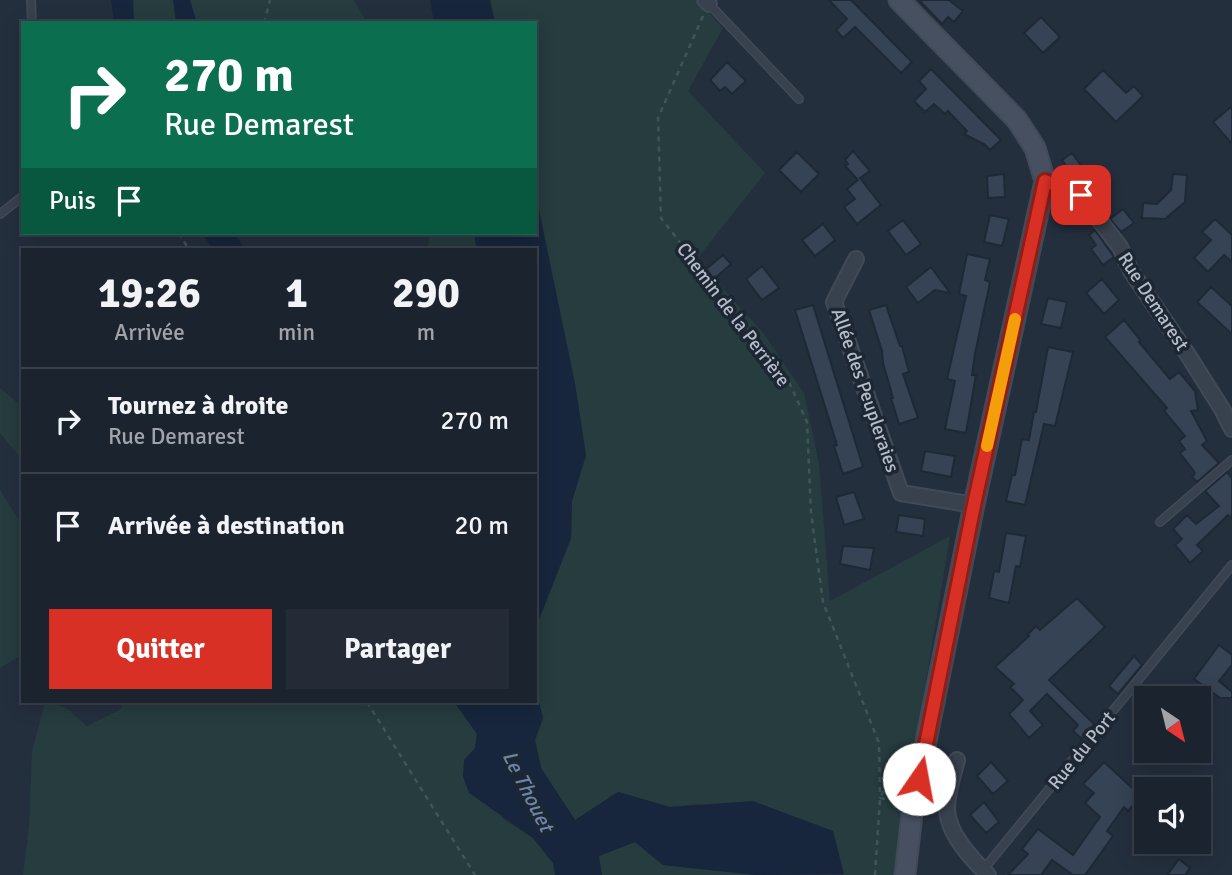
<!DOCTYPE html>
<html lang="fr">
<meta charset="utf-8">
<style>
body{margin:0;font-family:Signika,sans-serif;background:#242b36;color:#f1f3f6;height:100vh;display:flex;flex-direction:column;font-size:26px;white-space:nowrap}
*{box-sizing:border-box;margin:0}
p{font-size:23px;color:#a0a4aa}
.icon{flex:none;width:38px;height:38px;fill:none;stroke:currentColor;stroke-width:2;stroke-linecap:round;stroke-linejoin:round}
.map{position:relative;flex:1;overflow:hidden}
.side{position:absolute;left:21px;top:248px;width:516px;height:455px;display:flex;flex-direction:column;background:#1b232e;border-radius:0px;box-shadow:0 4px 18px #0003,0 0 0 2px #39404a}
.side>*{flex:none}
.top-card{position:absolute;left:21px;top:21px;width:516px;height:214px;border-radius:0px;box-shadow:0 4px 18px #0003,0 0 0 2px #39404a;background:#0b6e4f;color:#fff;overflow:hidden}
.needle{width:46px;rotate:145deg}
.buttons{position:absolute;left:1134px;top:686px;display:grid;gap:14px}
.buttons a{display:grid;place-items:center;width:77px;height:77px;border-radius:0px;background:#1b232e;box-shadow:0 4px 18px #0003,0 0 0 2px #39404a;font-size:35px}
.pin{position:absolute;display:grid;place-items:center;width:60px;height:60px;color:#fff;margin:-30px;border-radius:14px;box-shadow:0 4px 10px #0006}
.me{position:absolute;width:77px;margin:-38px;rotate:12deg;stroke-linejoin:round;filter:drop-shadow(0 0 5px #0008)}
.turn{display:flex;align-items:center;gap:24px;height:147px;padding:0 28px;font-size:32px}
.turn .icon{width:91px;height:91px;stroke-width:2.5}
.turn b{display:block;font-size:49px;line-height:60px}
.then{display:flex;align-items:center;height:66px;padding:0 28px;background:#0003;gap:14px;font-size:26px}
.eta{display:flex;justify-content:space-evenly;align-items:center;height:119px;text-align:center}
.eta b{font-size:42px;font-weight:800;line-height:49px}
.cta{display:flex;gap:14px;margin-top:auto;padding:14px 28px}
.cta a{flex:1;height:80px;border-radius:0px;background:#d93025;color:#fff;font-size:28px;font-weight:800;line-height:80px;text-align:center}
.cta a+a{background:#242b36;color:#f1f3f6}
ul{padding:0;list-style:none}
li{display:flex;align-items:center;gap:21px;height:105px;padding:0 28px;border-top:2px solid #39404a}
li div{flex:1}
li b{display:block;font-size:26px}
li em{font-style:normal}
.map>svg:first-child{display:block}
.green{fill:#263c3f}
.water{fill:#17263c}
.building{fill:#364354;stroke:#1f2835;stroke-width:2}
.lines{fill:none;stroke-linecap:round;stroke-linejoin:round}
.lane-casing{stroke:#414a57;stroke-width:10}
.street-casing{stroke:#414a57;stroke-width:18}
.secondary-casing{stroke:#414a57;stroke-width:23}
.path{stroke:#3f5557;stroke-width:2.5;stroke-dasharray:5 5;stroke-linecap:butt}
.lane{stroke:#38414e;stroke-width:7}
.street{stroke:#38414e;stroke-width:14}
.secondary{stroke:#465061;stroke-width:19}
.route-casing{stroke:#8d1f18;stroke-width:18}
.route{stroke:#d93025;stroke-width:12}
.slow{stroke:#f59e0b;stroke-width:12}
.labels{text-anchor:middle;stroke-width:7;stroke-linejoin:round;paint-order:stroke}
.street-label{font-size:19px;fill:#b4bcc9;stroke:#1d2633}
.water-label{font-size:21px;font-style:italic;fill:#6d86a8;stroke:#1d2633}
</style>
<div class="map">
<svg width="1232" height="875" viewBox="0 0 1232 875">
<rect width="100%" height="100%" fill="#242f3e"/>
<path class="green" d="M 133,0 L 354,0 L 367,23 L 134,23 Z
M 490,0 L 697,0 L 723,28 L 688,91 L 765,173 L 697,259 L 764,334 L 804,393 L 819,463 L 830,601 L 950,536 L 894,875 L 842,875 L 844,873 L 700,804 L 670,807 L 618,792 L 575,820 L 541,768 L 535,740 L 543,718 L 536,691 L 536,627 L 571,538 L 572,501 L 586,455 L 575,384 L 536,196 L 536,23 L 495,23 Z
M 429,233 L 474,233 L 477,250 L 428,250 Z
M 0,388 L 18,403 L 23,411 L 23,461 L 0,433 Z
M 0,490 L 23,526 L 23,654 L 0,668 Z
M 45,702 L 65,707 L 87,726 L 121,709 L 122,702 L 454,702 L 477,733 L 475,748 L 502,818 L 533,838 L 553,863 L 599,856 L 635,842 L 663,865 L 757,875 L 23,875 L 29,826 L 32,752 Z"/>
<path class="water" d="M 111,0 L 133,0 L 134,23 L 114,23 Z
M 173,0 L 190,0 L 197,23 L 176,23 Z
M 430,0 L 490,0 L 495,23 L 434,23 Z
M 536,196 L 575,384 L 586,455 L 572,501 L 571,538 L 536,627 L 536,250 L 477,250 L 474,233 L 536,233 Z
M 202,233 L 234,233 L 246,250 L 213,250 Z
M 536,691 L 543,718 L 535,740 L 541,768 L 575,820 L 618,792 L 670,807 L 753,801 L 833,831 L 844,874 L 757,875 L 663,865 L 635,842 L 599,856 L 602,875 L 555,875 L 553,863 L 533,838 L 469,793 L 463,776 L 464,760 L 475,748 L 477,734 L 454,702 L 536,702 Z"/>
<path class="building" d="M 829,0 L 851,0 L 912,62 L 901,73 L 855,27 L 843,38 L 836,30 L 847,19 Z
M 919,0 L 949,0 L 963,11 L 954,22 L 948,17 L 942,24 Z
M 1041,17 L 1060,37 L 1043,53 L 1024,33 Z
M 727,62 L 746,81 L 732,94 L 725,87 L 720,91 L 710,80 Z
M 931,69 L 1001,140 L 990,150 L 984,144 L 964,134 L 967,131 L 948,111 L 945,114 L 934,104 L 925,112 L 914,101 L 926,89 L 919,81 Z
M 1103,70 L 1126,93 L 1134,86 L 1143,96 L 1116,122 L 1084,89 Z
M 1232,106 L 1232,144 L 1213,122 Z
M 853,151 L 870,171 L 860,178 L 881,205 L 857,224 L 844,207 L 855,199 L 847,189 L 858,180 L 845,166 L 848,164 L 845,160 Z
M 797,152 L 819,174 L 801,192 L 779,170 Z
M 1072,153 L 1090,178 L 1082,185 L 1078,184 L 1062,160 Z
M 1004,174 L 1005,197 L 988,198 L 987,176 Z
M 1173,174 L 1187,175 L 1185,202 L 1165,219 L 1142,218 L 1143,203 L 1157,204 L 1171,190 Z
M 1123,209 L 1134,223 L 1121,232 L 1110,219 Z
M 990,215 L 1009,219 L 1002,246 L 984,242 Z
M 1215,219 L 1232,235 L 1232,262 L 1224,255 L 1208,272 L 1194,258 L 1211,240 L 1202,232 Z
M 903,220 L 921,244 L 906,255 L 888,231 Z
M 823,224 L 835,240 L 815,256 L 802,240 Z
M 1095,230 L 1114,257 L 1103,265 L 1091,249 L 1096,245 L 1089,235 Z
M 967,254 L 990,259 L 985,280 L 990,282 L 975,354 L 972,375 L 976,375 L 966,433 L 945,429 L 955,381 L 947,379 L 966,296 L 959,294 Z
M 723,255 L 731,264 L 714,279 L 706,269 Z
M 762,266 L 779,288 L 762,300 L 746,279 Z
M 931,267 L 950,293 L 935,290 L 918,303 L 906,287 Z
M 1102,279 L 1119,300 L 1104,314 L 1086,293 Z
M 1211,287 L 1232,306 L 1232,334 L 1197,302 Z
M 1048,298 L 1067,302 L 1061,328 L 1041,324 Z
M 813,305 L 863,467 L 843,474 L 834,446 L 837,445 L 795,310 Z
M 886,305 L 900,346 L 902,346 L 909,372 L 903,374 L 918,418 L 899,424 L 891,398 L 893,398 L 883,363 L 882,351 L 869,310 Z
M 1124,320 L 1140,340 L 1139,342 L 1170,379 L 1179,372 L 1195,391 L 1198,410 L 1191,411 L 1207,441 L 1202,445 L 1219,463 L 1197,482 L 1192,477 L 1195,473 L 1180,453 L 1185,449 L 1179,441 L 1185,436 L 1164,411 L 1167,408 L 1105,337 Z
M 1048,347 L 1073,352 L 1055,426 L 1044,424 L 1025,505 L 1006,501 L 1012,475 L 1015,475 L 1022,439 L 1029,440 L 1034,412 L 1036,412 Z
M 925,451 L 955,456 L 951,477 L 921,471 Z
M 1227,472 L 1232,478 L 1232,519 L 1228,515 L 1197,545 L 1203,551 L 1190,563 L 1175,545 L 1182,539 L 1173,529 L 1187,515 L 1196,524 L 1219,506 L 1205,491 Z
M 854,492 L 864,519 L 844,525 L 836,497 Z
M 899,515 L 925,519 L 923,536 L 896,532 Z
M 1006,533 L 1026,536 L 1020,567 L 1016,566 L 1009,603 L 989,598 L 994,571 L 999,572 Z
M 843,546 L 874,548 L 870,570 L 840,564 Z
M 1077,598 L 1105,627 L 1049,680 L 1094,724 L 1082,739 L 1073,731 L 1078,725 L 1047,694 L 1030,711 L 1043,725 L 1029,738 L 1009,714 L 1023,700 L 1010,687 L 1014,684 L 995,667 L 1029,636 L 1027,635 L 1036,626 L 1040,630 Z
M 1219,645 L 1232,655 L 1232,665 L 1219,681 L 1232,692 L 1232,698 L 1220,698 L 1194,679 Z
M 1134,656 L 1142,665 L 1118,694 L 1109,686 Z
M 991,762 L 1008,781 L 993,794 L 977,776 Z
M 1104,762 L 1141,796 L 1128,811 L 1124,807 L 1107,831 L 1113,836 L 1085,875 L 1073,875 L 1052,860 L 1041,875 L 1008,875 L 1028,854 L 1022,849 L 1038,829 L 1073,855 L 1100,817 L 1085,803 L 1094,793 L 1083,784 Z
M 984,802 L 999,822 L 986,833 L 970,815 Z
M 1179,859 L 1190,868 L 1185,875 L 1167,875 Z"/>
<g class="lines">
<g class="lane-casing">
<path id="lane" d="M 31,0 L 32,23
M 709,4 L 799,99
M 0,214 L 23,196
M 1160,522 L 1232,460
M 983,870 L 1232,565"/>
</g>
<g class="street-casing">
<path id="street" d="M 705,0 L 709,4
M 1045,181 L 1081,195 L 1083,199 L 1120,247 L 1131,271 L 1188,355 L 1222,409 L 1232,429
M 856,259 L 834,302 L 901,493 L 974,505
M 957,760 C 953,775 947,794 947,809 C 948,834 971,858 988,875"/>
</g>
<g class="secondary-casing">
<path id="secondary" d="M 899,0 L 1017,120 L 1035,148 L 1045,181 L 974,505 L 913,805 L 905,875"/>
</g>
<path class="path" d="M 703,16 L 658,118 L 661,218 L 789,382 L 807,422 L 811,513 L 823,602 L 879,743 L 880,798
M 264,23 L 270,0
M 179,233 L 189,250
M 367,702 L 475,875
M 880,798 L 898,802
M 875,875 L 880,798 L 906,745"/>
<use href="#lane" class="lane"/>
<use href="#street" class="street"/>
<use href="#secondary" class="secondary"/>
</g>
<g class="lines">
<g class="route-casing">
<path id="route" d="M 919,779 L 974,505 L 1045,181 L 1081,195"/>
</g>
<use href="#route" class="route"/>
<path class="slow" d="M 987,446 L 1015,319"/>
</g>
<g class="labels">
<g class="street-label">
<text transform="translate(1154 301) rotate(57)" y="7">Rue Demarest</text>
<text transform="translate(734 314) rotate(53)" y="7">Chemin de la Perrière</text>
<text transform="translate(866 390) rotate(71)" y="7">Allée des Peupleraies</text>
<text transform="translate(1081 750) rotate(-51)" y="7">Rue du Port</text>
</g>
<g class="water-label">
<text transform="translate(528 791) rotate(63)" y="7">Le Thouet</text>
</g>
</g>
</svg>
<div class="buttons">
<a><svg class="needle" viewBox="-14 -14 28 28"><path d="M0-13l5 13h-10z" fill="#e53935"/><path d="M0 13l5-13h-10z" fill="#a0a4aa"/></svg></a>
<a><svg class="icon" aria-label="sound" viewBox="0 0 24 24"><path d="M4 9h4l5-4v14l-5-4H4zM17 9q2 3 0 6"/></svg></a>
</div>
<div class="pin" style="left:1081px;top:195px;background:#d93025"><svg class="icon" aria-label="arrive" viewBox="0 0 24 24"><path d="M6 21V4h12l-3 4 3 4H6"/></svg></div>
<svg class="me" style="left:919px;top:779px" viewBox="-20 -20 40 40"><circle r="19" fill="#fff"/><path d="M0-13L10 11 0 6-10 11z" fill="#d93025"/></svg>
<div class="top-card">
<div class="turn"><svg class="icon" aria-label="right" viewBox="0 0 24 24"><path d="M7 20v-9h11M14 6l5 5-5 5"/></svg><div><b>270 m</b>Rue Demarest</div></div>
<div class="then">Puis<svg class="icon" aria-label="arrive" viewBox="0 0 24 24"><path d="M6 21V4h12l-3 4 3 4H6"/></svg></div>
</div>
<section class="side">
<div class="eta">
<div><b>19:26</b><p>Arrivée</p></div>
<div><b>1</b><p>min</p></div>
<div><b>290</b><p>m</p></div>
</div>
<ul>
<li><svg class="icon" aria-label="right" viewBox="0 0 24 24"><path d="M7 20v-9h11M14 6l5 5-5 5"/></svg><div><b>Tournez à droite</b><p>Rue Demarest</p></div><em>270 m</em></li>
<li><svg class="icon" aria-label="arrive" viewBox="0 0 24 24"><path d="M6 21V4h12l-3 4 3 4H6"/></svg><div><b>Arrivée à destination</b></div><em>20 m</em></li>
</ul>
<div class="cta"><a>Quitter</a><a>Partager</a></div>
</section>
</div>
